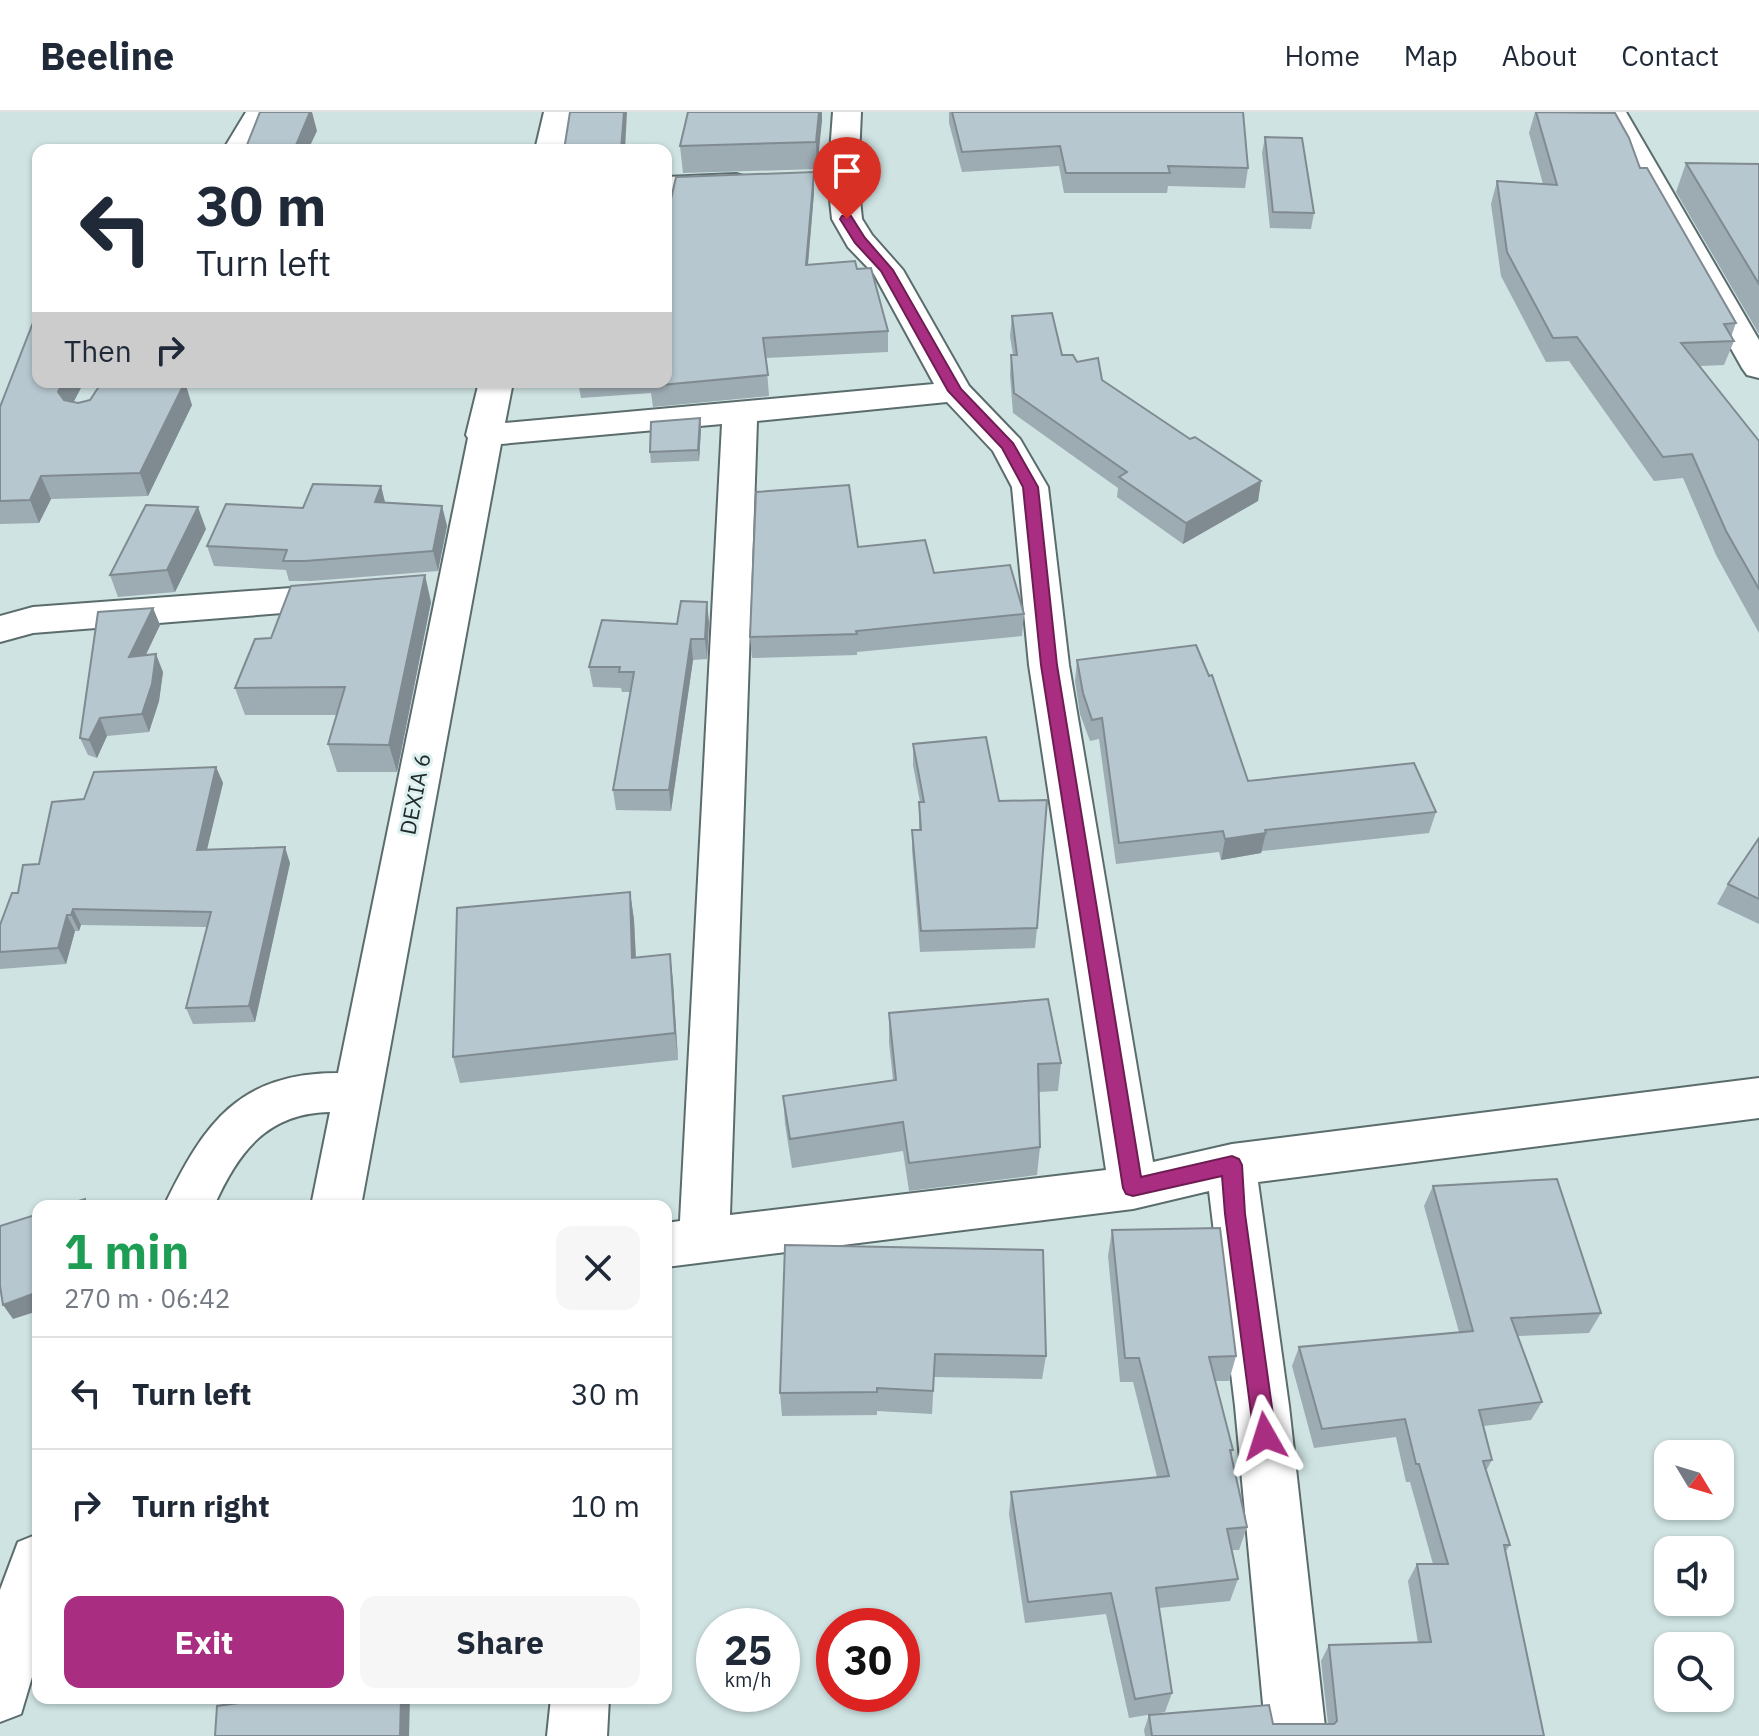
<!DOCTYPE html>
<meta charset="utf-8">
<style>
body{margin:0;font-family:"IBM Plex Sans",sans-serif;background:#f6f6f7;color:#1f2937;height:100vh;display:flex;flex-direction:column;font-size:30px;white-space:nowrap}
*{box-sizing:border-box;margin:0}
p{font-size:26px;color:#747a83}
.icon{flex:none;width:44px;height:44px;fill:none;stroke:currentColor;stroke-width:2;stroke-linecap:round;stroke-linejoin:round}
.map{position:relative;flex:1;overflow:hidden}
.drawer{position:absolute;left:32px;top:1088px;width:640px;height:504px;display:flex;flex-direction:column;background:#fff;border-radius:16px;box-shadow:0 2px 6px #0004}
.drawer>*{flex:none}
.top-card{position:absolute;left:32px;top:32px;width:640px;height:244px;border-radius:16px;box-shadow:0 2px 6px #0004;background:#fff;color:#1f2937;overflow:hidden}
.needle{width:52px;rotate:128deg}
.controls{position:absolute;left:1654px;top:1328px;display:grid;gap:16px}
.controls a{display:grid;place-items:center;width:80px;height:80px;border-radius:16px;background:#fff;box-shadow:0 2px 6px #0004;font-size:40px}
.speed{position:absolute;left:696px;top:1496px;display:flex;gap:16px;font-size:40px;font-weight:700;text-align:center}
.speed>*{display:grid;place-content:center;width:104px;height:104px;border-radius:50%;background:#fff;box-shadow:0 2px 6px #0004;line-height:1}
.speed small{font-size:20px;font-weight:400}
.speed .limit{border:12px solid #d22;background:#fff;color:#111}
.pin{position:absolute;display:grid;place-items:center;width:68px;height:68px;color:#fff;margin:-82px -34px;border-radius:50% 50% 50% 0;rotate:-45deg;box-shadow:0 0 8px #0007}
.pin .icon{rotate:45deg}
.me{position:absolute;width:88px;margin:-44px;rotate:354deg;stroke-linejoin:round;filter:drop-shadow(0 0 6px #0008)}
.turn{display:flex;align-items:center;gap:28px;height:168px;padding:0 32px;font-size:36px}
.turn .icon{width:104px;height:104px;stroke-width:2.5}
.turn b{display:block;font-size:56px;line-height:68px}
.then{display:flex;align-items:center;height:76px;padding:0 32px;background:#0003;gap:16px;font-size:30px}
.round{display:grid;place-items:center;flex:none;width:84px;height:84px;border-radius:16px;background:#f6f6f7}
.overview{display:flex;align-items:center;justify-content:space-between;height:136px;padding:0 32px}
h1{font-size:48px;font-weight:700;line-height:60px;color:#1e9e55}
.primary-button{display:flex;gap:16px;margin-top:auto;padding:16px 32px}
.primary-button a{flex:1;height:92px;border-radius:16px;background:#a92d80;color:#fff;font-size:32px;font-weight:700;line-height:92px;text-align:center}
.primary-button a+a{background:#f6f6f7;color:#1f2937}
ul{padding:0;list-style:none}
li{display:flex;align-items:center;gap:24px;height:112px;padding:0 32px;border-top:2px solid #e0e1e3}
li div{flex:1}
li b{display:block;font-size:30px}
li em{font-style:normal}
header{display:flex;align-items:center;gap:48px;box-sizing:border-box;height:112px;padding:0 40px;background:#fff;border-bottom:2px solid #e0e1e3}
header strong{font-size:38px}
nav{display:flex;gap:44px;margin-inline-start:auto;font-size:28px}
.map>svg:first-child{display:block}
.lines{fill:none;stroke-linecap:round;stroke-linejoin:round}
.street-casing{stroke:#5b6c6c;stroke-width:4}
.street{fill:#fff;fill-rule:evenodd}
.wall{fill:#9dabb2}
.shaded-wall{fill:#808b91}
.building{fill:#b7c7cf;stroke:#808b91;stroke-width:2}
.route{fill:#a92d80;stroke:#6e1d53;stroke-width:2}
.labels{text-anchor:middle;stroke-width:6;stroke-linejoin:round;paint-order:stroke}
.street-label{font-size:22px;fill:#22292a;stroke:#dcf0f0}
</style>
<header>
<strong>Beeline</strong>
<nav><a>Home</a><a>Map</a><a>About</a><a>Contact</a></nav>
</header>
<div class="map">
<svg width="1759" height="1624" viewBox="0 0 1759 1624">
<rect width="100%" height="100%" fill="#cfe3e3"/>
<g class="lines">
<g class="street-casing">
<path id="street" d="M 246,0 L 274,0 L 253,38 L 223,38 Z
M 544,0 L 572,0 L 565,38 L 535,38 Z
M 833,0 L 861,0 L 858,68 L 862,107 L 872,123 L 903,158 L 969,274 L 1020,327 L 1048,375 L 1069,553 L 1153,1050 L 1232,1032 L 1759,966 L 1759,1006 L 1258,1070 L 1289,1294 L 1326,1624 L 1266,1624 L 1235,1294 L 1209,1079 L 1133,1097 L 666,1155 L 666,1111 L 680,1109 L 722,312 L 501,332 L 361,1094 L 311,1094 L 330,1000 C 267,1001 238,1040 214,1094 L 164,1094 C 204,1011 239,961 338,961 L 468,326 L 466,323 L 479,270 L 513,270 L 505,311 L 934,272 L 874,162 L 848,135 L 832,107 L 828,68 ZM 947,290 L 993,339 L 1012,375 L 1029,553 L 1106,1058 L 730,1103 L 757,309 Z
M 1598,0 L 1626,0 L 1759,228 L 1759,266 L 1747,263 L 1742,256 Z
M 736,62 L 747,65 L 751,71 L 747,77 L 666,83 L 666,65 Z
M 345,472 L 358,475 L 364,484 L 358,493 L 345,496 L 33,521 L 0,530 L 0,504 L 33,495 Z
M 38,1422 L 38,1545 L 21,1602 L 0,1610 L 0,1478 L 18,1430 Z
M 551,1586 L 609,1586 L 607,1624 L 547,1624 Z"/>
</g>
<use href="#street" class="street"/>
</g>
<path class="wall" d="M 688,0 L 822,0 L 817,57 L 683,61 L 680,34 Z
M 949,0 L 1243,0 L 1248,56 L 1245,76 L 1168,74 L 1167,81 L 1064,81 L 1059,54 L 962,60 L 949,11 Z
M 1535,0 L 1578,0 L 1640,56 L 1736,211 L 1731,225 L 1734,229 L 1724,253 L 1700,254 L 1759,329 L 1759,521 L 1716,443 L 1683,366 L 1654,369 L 1569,249 L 1546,250 L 1501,164 L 1491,92 L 1497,69 L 1543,72 L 1529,21 Z
M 1265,25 L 1314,101 L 1311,117 L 1270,116 L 1262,41 Z
M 1686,51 L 1759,52 L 1759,222 L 1676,80 Z
M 814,60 L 814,81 L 808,153 L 857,157 L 888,219 L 888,240 L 766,246 L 769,284 L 653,295 L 651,281 L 581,286 L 578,270 L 666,270 Z
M 1012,204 L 1062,243 L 1077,250 L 1102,268 L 1190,327 L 1261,369 L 1258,389 L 1183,432 L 1117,385 L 1118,376 L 1013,301 L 1010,263 L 1011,243 L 1013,243 L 1010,224 Z
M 38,270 L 84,270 L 73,290 L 78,291 L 192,293 L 148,384 L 51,387 L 39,411 L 0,412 L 0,295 Z
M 700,306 L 701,317 L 699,349 L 651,351 L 650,340 Z
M 381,374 L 385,390 L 442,394 L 447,414 L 438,459 L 311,469 L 289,469 L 286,458 L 214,454 L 207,434 L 303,396 Z
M 206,417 L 175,480 L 118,485 L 110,463 Z
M 858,435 L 934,461 L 1024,502 L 1022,524 L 857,540 L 857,543 L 752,546 L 750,525 Z
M 431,490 L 397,660 L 337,660 L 328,632 L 337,603 L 245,603 L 235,576 L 271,526 Z
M 153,496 L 160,513 L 146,543 L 163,560 L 159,589 L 149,620 L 107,624 L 97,646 L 88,643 L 80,626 Z
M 709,510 L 707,547 L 693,548 L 671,699 L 616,698 L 613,678 L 630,580 L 622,580 L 621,576 L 593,575 L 589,555 L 677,512 Z
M 1077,548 L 1248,669 L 1436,700 L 1429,721 L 1262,739 L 1261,741 L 1221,748 L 1219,740 L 1116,752 L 1099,627 L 1090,629 L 1080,602 L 1075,569 Z
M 913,632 L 999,689 L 1037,816 L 1035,836 L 920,840 L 912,738 L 912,718 L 919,718 L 919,690 L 920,690 L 913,653 Z
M 216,655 L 223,671 L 207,737 L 290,751 L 255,910 L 193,912 L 186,896 L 207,815 L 81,813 L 79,819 L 75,819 L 66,852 L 0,857 L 0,813 L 18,781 L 39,752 Z
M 1759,726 L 1759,812 L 1717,792 L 1728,772 Z
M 630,780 L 634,808 L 636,846 L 670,842 L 673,870 L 678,948 L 460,971 L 453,945 Z
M 889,901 L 1061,951 L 1058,979 L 1038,980 L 1040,1035 L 1037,1063 L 909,1079 L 903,1039 L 792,1056 L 785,1012 L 783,984 L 893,968 L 889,930 Z
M 1433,1074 L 1601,1201 L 1589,1221 L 1518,1224 L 1542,1290 L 1531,1308 L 1484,1314 L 1492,1348 L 1486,1359 L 1510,1433 L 1506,1439 L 1544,1624 L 1145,1624 L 1144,1618 L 1149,1603 L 1273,1612 L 1328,1612 L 1321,1549 L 1329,1533 L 1418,1531 L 1408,1469 L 1417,1452 L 1433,1452 L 1410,1370 L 1406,1370 L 1396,1325 L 1314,1336 L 1292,1254 L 1299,1235 L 1459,1220 L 1424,1094 Z
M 1112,1118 L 1236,1244 L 1229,1269 L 1215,1269 L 1233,1338 L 1231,1344 L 1247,1415 L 1239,1438 L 1232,1438 L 1238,1467 L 1230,1489 L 1159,1496 L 1172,1581 L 1165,1600 L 1129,1606 L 1106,1502 L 1025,1511 L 1009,1402 L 1011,1380 L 1157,1365 L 1133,1270 L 1120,1270 L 1108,1144 Z
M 785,1133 L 1046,1244 L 1042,1267 L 934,1265 L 932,1302 L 877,1299 L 877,1303 L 782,1304 L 780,1281 Z"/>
<path class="shaded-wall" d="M 310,0 L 312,0 L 317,19 L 308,38 L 294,38 Z
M 624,0 L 627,0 L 625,38 L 621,38 Z
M 819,0 L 822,0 L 822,9 L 817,57 L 816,30 Z
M 814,60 L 814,81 L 806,174 L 806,153 Z
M 63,270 L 84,270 L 67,303 L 58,280 Z
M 185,270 L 192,293 L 148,384 L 140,361 Z
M 700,306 L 701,317 L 699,349 L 698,338 Z
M 41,364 L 51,387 L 39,411 L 30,388 Z
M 1261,369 L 1258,389 L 1183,432 L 1186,411 Z
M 381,374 L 386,395 L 375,390 Z
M 442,394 L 447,414 L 438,459 L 433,439 Z
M 198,395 L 206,417 L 175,480 L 167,458 Z
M 425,463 L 431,490 L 397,660 L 389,633 Z
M 707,490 L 709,510 L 707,547 L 705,527 Z
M 153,496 L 160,513 L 136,563 L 129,545 Z
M 691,527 L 693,548 L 671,699 L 669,678 Z
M 156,542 L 163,560 L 159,589 L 149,620 L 142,602 Z
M 100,606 L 107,624 L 97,646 L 89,628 Z
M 216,655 L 223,671 L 203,754 L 197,738 Z
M 1266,721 L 1261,741 L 1221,748 L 1225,727 Z
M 285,735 L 290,751 L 255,910 L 249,894 Z
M 630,780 L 634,808 L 637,873 L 632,846 Z
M 73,797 L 81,813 L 79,819 L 71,803 Z
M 67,803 L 75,819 L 66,852 L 58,836 Z
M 670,842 L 673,870 L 678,948 L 675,921 Z
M 38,1180 L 38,1199 L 13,1207 L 3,1193 Z
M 401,1586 L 410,1586 L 409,1624 L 400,1624 Z"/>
<path class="building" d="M 260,0 L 310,0 L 294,38 L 245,38 Z
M 570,0 L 624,0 L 621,38 L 564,38 Z
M 688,0 L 819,0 L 816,30 L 680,34 Z
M 952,0 L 1243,0 L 1248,56 L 1168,54 L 1170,61 L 1066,61 L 1060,34 L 962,40 Z
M 1536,0 L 1615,1 L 1629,26 L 1640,56 L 1647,56 L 1736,211 L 1724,212 L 1734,229 L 1681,231 L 1759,329 L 1759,477 L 1726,419 L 1692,342 L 1663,345 L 1577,225 L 1553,226 L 1507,140 L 1497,69 L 1557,73 Z
M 1265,25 L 1302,26 L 1314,101 L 1273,100 Z
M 1686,51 L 1759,52 L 1759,172 Z
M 814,60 L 806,153 L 855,149 L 857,157 L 871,156 L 888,219 L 763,226 L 768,263 L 651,274 L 651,270 L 666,270 L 666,109 L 676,65 Z
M 1052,201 L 1062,243 L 1073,243 L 1077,250 L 1098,246 L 1102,268 L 1190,327 L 1195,325 L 1261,369 L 1186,411 L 1119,365 L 1127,360 L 1014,281 L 1011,243 L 1017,243 L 1012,204 Z
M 36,203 L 38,203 L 38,270 L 63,270 L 58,280 L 64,288 L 78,291 L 90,288 L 102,270 L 185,270 L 140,361 L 41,364 L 30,388 L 0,389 L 0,295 Z
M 700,306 L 698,338 L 650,340 L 651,310 Z
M 313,372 L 381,374 L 375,390 L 442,394 L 433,439 L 305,449 L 283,449 L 287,438 L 207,434 L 226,392 L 303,396 Z
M 849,373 L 858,435 L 925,428 L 934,461 L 1010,453 L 1024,502 L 856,519 L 857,522 L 750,525 L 756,380 Z
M 146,393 L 198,395 L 167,458 L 110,463 Z
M 425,463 L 389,633 L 328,632 L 345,575 L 235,576 L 255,527 L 271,526 L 291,474 Z
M 681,489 L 707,490 L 705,527 L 691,527 L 669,678 L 613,678 L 634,560 L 619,560 L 620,555 L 589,555 L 602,508 L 677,512 Z
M 153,496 L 129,545 L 156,542 L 152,572 L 142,602 L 100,606 L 89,628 L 80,626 L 98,500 Z
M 1196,533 L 1209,564 L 1212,563 L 1248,669 L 1414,651 L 1436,700 L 1265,718 L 1266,721 L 1225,727 L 1223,719 L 1119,731 L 1102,606 L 1092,608 L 1083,581 L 1077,548 Z
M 986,625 L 999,689 L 1047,688 L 1037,816 L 921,819 L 912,718 L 921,718 L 919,690 L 924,690 L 913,632 Z
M 216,655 L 197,738 L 285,735 L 249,894 L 186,896 L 211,800 L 73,797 L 71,803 L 67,803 L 58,836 L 0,840 L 0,813 L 12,781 L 18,781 L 23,753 L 39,752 L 52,690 L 84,687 L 94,660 Z
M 1759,726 L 1759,787 L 1728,772 Z
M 630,780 L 632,846 L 670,842 L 675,921 L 453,945 L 457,796 Z
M 1048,887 L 1061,951 L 1038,952 L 1040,1035 L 909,1051 L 903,1010 L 790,1027 L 783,984 L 896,968 L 889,901 Z
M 1557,1067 L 1601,1201 L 1511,1206 L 1542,1290 L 1479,1298 L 1492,1348 L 1483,1349 L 1510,1433 L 1504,1433 L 1544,1624 L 1152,1624 L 1149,1603 L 1269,1593 L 1273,1612 L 1334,1612 L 1337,1609 L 1329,1533 L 1431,1530 L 1417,1452 L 1448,1452 L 1419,1352 L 1416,1352 L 1405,1307 L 1322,1317 L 1299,1235 L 1473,1219 L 1433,1074 Z
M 85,1087 L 86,1094 L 62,1094 Z
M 38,1102 L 38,1180 L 3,1193 L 0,1174 L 0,1114 Z
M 1220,1116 L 1236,1244 L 1209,1245 L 1233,1338 L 1230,1338 L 1247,1415 L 1227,1417 L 1238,1467 L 1156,1476 L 1172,1581 L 1135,1587 L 1111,1481 L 1028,1490 L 1011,1380 L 1169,1364 L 1139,1246 L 1125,1246 L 1112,1118 Z
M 785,1133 L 1043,1138 L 1046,1244 L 935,1242 L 933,1279 L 877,1276 L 877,1280 L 780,1281 Z
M 275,1586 L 401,1586 L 400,1624 L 215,1624 L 217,1594 Z"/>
<path class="route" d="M 842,104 L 851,104 L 865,126 L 893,158 L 961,277 L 1013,331 L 1038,375 L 1057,553 L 1141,1065 L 1232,1044 L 1239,1047 L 1242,1053 L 1245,1102 L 1276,1324 L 1273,1331 L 1265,1334 L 1257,1331 L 1254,1324 L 1225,1102 L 1222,1064 L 1133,1084 L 1126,1082 L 1123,1076 L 1041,553 L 1023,375 L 1002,336 L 948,279 L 881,159 L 855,131 L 840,107 Z"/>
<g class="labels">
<g class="street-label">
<text transform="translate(415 682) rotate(-79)" y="8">DEXIA 6</text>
</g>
</g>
</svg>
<div class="controls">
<a><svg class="needle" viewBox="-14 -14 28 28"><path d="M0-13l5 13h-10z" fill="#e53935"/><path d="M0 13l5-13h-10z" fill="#747a83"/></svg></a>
<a><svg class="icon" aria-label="sound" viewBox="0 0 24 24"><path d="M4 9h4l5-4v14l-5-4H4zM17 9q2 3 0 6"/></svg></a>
<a><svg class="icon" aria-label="search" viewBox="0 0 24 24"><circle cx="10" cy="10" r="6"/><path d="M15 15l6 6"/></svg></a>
</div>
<div class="speed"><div>25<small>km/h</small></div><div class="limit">30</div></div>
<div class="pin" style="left:847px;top:107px;background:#d93025"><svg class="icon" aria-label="arrive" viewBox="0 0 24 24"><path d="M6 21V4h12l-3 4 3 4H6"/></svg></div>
<svg class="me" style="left:1265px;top:1324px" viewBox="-20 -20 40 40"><path d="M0-17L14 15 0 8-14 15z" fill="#a92d80" stroke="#fff" stroke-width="4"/></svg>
<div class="top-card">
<div class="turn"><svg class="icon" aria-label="left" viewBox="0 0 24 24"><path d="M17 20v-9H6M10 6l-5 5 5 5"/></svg><div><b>30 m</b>Turn left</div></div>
<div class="then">Then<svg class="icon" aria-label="right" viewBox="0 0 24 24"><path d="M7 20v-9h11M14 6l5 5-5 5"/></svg></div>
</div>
<section class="drawer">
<div class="overview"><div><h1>1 min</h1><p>270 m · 06:42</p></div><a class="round"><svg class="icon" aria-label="close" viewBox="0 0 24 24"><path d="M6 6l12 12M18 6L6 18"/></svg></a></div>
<ul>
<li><svg class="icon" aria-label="left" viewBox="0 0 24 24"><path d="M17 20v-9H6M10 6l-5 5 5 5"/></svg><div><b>Turn left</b></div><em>30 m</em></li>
<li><svg class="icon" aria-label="right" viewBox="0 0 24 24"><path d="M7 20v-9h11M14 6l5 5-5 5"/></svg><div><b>Turn right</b></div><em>10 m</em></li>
</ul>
<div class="primary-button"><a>Exit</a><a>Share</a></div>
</section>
</div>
